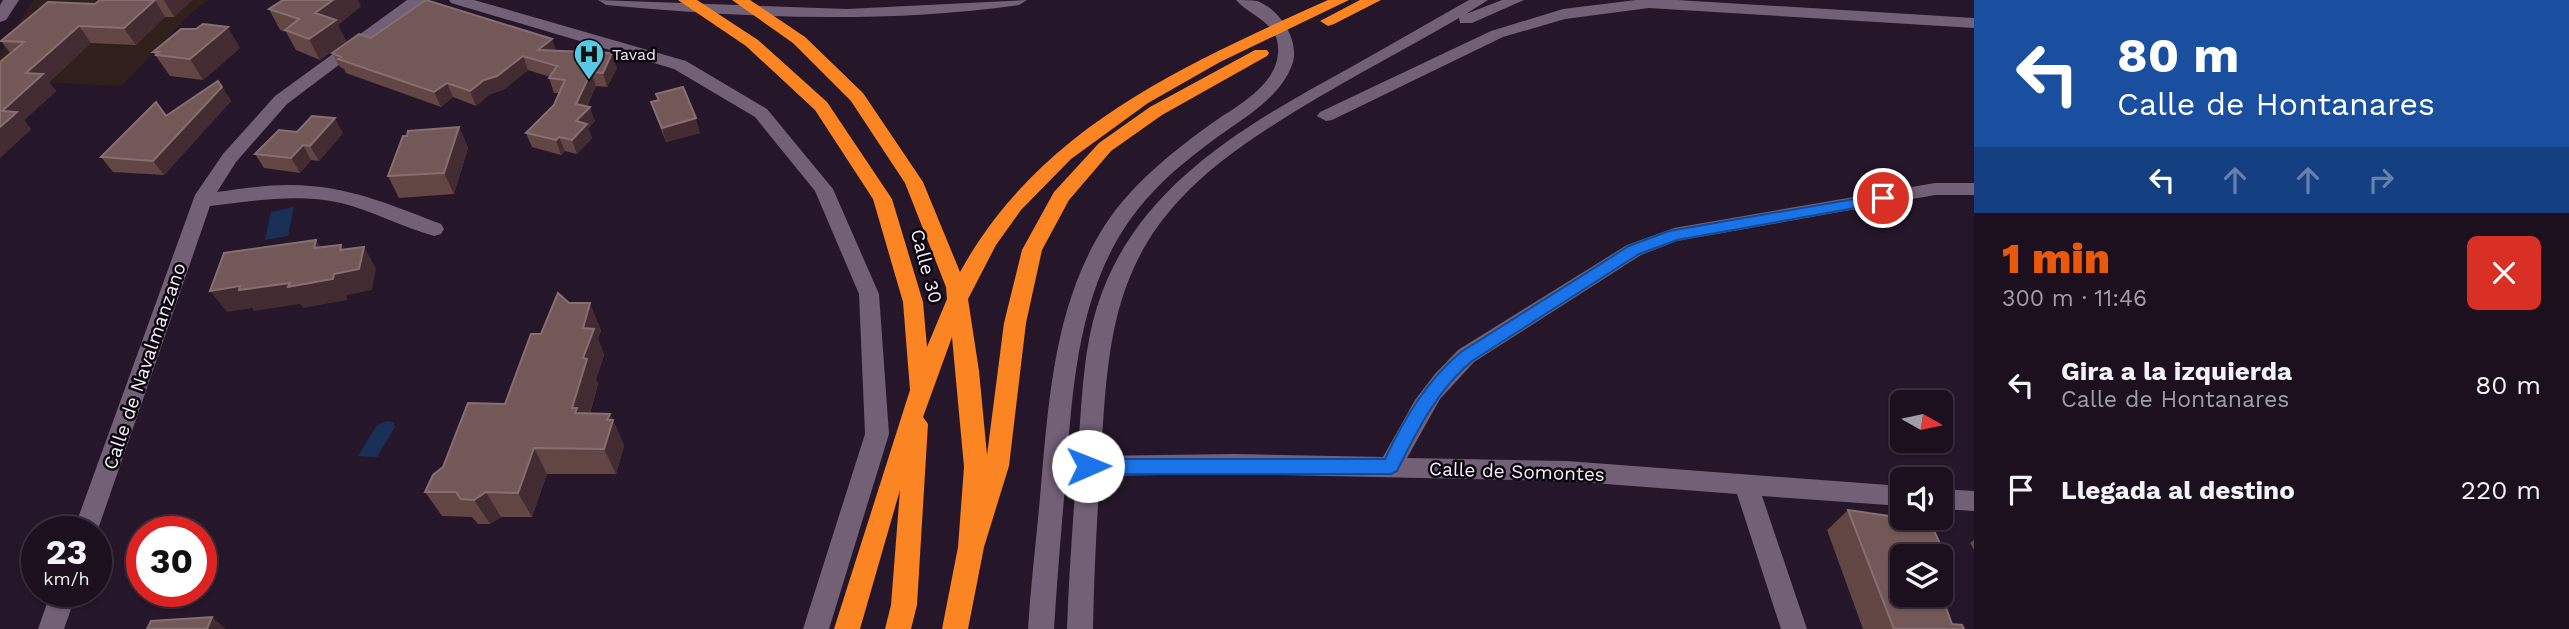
<!DOCTYPE html>
<html lang="es">
<meta charset="utf-8">
<style>
body{margin:0;font-family:"Work Sans",sans-serif;background:#291e2c;color:#f1f3f6;height:100vh;display:flex;flex-direction:column;font-size:26px;white-space:nowrap}
*{box-sizing:border-box;margin:0}
p{font-size:23px;color:#a09da4}
.icon{flex:none;width:38px;height:38px;fill:none;stroke:currentColor;stroke-width:2;stroke-linecap:round;stroke-linejoin:round}
.map{position:relative;flex:1;overflow:hidden}
.drawer{display:flex;flex-direction:column;background:#1c101f;width:595px}
.drawer>*{flex:none}
.hud{background:#1a4fa0;color:#fff;overflow:hidden}
.needle{width:46px;rotate:99deg}
.buttons{position:absolute;left:1890px;top:390px;display:grid;gap:14px}
.buttons a{display:grid;place-items:center;width:63px;height:63px;border-radius:10px;background:#1c101f;box-shadow:0 2px 5px #0004,0 0 0 2px #3a303d;font-size:35px}
.speed{position:absolute;left:21px;top:516px;display:flex;gap:14px;font-size:35px;font-weight:700;text-align:center}
.speed>*{display:grid;place-content:center;width:91px;height:91px;border-radius:50%;background:#1c101f;box-shadow:0 2px 5px #0004,0 0 0 2px #3a303d;line-height:1}
.speed small{font-size:18px;font-weight:400}
.speed .limit{border:10px solid #d22;background:#fff;color:#111}
.pin{position:absolute;display:grid;place-items:center;width:60px;height:60px;color:#fff;margin:-30px;border:4px solid #fff;border-radius:50%;box-shadow:0 2px 7px #0007}
.me{position:absolute;width:77px;margin:-38px;rotate:89deg;stroke-linejoin:round;filter:drop-shadow(0 0 5px #0008)}
.turn{display:flex;align-items:center;gap:24px;height:147px;padding:0 28px;font-size:32px}
.turn .icon{width:91px;height:91px;stroke-width:2.5}
.turn b{display:block;font-size:49px;line-height:60px}
.lanes{display:flex;align-items:center;height:66px;padding:0 28px;background:#0003;justify-content:center;gap:35px;direction:ltr}
.lanes .off{opacity:.35}
.round{display:grid;place-items:center;flex:none;width:74px;height:74px;border-radius:10px;background:#291e2c}
.head{display:flex;align-items:center;justify-content:space-between;height:119px;padding:0 28px}
h1{font-size:42px;font-weight:800;line-height:52px;color:#ea580c}
ul{padding:0;list-style:none}
li{display:flex;align-items:center;gap:21px;height:105px;padding:0 28px}
li div{flex:1}
li b{display:block;font-size:26px}
li em{font-style:normal}
main{display:flex;flex:1;min-height:0}
.map>svg:first-child{display:block}
.education{fill:#311f1b}
.water{fill:#1a2f55}
.lines{fill:none;stroke-linecap:round;stroke-linejoin:round}
.street{fill:#726077;fill-rule:evenodd}
.secondary{fill:#726077;fill-rule:evenodd}
.highway{fill:#fb8523;fill-rule:evenodd}
.wall{fill:#614644}
.shaded-wall{fill:#422b31}
.building{fill:#725857;stroke:#876f71;stroke-width:2}
.route{fill:#1a73e8;stroke:#114b97;stroke-width:2}
.labels{text-anchor:middle;stroke-width:5;stroke-linejoin:round;paint-order:stroke}
.far-poi-label{font-size:16px;fill:#f8edfb;stroke:#0b050d;text-anchor:start}
.street-label{font-size:19px;fill:#f8edfb;stroke:#0b050d}
</style>
<main>
<div class="map">
<svg width="1974" height="629" viewBox="0 0 1974 629">
<rect width="100%" height="100%" fill="#251629"/>
<path class="education" d="M 33,0 L 208,0 L 189,15 L 122,86 L 0,80 L 0,53 Z"/>
<path class="water" d="M 294,207 L 288,236 L 265,240 L 271,212 Z
M 387,421 L 393,422 L 395,427 L 377,457 L 358,456 L 377,425 Z"/>
<g class="lines">
<path class="street" d="M 3,0 L 19,0 L 6,20 L 0,22 L 0,5 Z
M 407,0 L 425,0 L 287,104 L 236,162 L 217,192 C 247,188 279,183 310,186 C 355,189 399,208 441,224 L 444,229 L 441,234 L 434,236 C 402,227 373,211 341,203 C 297,193 253,201 210,206 L 97,532 L 96,534 L 96,532 L 73,532 L 195,195 L 223,154 L 275,96 Z
M 449,0 L 474,0 L 686,61 L 767,109 L 833,189 L 879,294 L 889,434 L 829,629 L 803,629 L 865,434 L 859,294 L 815,191 L 755,117 L 674,69 L 451,3 Z
M 1636,0 L 1677,0 L 1974,18 L 1974,28 L 1649,8 L 1565,19 L 1503,37 L 1332,120 L 1326,121 L 1317,116 L 1320,112 L 1491,31 L 1563,9 Z
M 1935,183 L 1974,183 L 1974,195 L 1935,195 L 1677,241 L 1641,255 L 1474,362 L 1440,399 L 1407,458 L 1567,461 L 1902,486 L 1902,506 L 1762,496 L 1807,629 L 1781,629 L 1737,494 L 1567,481 L 1235,474 L 1089,476 L 1081,473 L 1077,466 L 1081,459 L 1089,456 L 1235,454 L 1383,457 L 1415,400 L 1435,374 L 1458,350 L 1627,245 L 1674,228 Z
M 1941,489 L 1974,491 L 1974,511 L 1941,509 Z
M 51,592 L 77,592 L 64,629 L 38,629 Z"/>
<path class="secondary" d="M 598,0 L 847,9 L 1027,0 L 1019,5 C 881,24 744,18 606,5 Z
M 1236,0 C 1243,0 1251,0 1257,1 C 1280,9 1301,42 1292,65 C 1279,100 1240,120 1212,141 C 1191,157 1170,173 1152,193 C 1077,272 1073,383 1065,486 C 1061,534 1057,581 1054,629 L 1028,629 C 1031,581 1037,534 1041,486 C 1049,396 1055,303 1105,225 C 1132,184 1170,154 1208,126 C 1229,111 1256,97 1270,76 C 1277,65 1280,53 1277,40 C 1270,19 1249,15 1236,0 Z
M 1469,0 L 1488,0 L 1466,14 L 1502,0 L 1524,0 L 1472,23 L 1460,23 L 1459,18 C 1380,64 1295,105 1222,161 C 1114,246 1108,331 1101,459 C 1097,516 1094,572 1093,629 L 1067,629 C 1069,569 1074,509 1078,449 C 1082,401 1083,352 1097,307 C 1135,185 1249,123 1353,66 C 1392,44 1430,22 1469,0 Z"/>
<path class="highway" d="M 678,0 L 697,0 L 758,40 L 827,102 L 892,199 L 923,302 L 927,347 L 947,299 L 946,287 L 905,183 L 851,101 L 793,43 L 732,0 L 750,0 L 805,37 L 863,93 L 923,182 L 960,272 C 1040,127 1184,65 1328,0 L 1349,0 L 1220,62 L 1148,103 L 1071,159 L 1021,210 L 996,245 L 968,299 L 979,371 L 987,455 L 1004,323 L 1022,250 L 1054,192 L 1099,143 L 1150,107 L 1255,50 L 1267,50 L 1269,53 L 1267,56 L 1162,115 L 1111,151 L 1069,200 L 1042,250 L 1026,323 L 1009,466 L 984,547 L 968,629 L 942,629 L 958,547 L 964,467 L 952,337 L 923,417 L 928,424 L 917,605 L 911,629 L 885,629 L 891,605 L 900,490 L 860,629 L 834,629 L 910,390 L 903,302 L 873,199 L 815,110 L 746,46 Z
M 1360,0 L 1381,0 L 1334,24 L 1328,26 L 1320,21 Z"/>
</g>
<path class="wall" d="M 100,0 L 192,0 L 174,17 L 165,17 L 136,45 L 91,43 L 49,82 L 56,91 L 24,120 L 31,129 L 0,158 L 11,54 L 1,41 L 95,4 Z
M 361,6 L 338,25 L 346,41 L 320,60 L 296,50 L 286,32 L 280,30 L 269,9 Z
M 371,38 L 556,51 L 617,68 L 607,87 L 596,86 L 587,106 L 595,121 L 588,129 L 592,138 L 577,154 L 565,151 L 561,155 L 532,147 L 526,133 L 554,105 L 559,93 L 554,93 L 549,78 L 550,77 L 528,70 L 503,90 L 490,94 L 476,106 L 453,97 L 441,107 L 346,73 L 344,69 L 340,67 L 332,53 Z
M 240,48 L 203,80 L 170,76 L 153,52 Z
M 222,87 L 231,101 L 164,175 L 113,172 L 101,157 L 166,116 Z
M 656,94 L 700,133 L 666,142 L 656,117 L 651,102 L 658,101 Z
M 459,127 L 468,148 L 454,194 L 399,198 L 388,176 Z
M 297,132 L 343,133 L 319,161 L 311,160 L 300,173 L 264,168 L 255,154 Z
M 601,330 L 598,339 L 604,355 L 596,379 L 598,384 L 590,414 L 610,414 L 613,420 L 624,446 L 616,474 L 547,474 L 532,517 L 501,517 L 490,524 L 478,524 L 472,517 L 442,516 L 425,492 L 443,467 L 505,404 L 541,334 Z
M 1848,510 L 1930,522 L 1948,561 L 1941,566 L 1945,575 L 1941,579 L 1941,556 L 1902,556 L 1902,595 L 1941,594 L 1952,624 L 1962,625 L 1964,629 L 1863,629 L 1827,530 Z
M 1974,540 L 1974,550 L 1970,543 Z"/>
<path class="shaded-wall" d="M 155,0 L 165,17 L 136,45 L 124,28 Z
M 164,0 L 192,0 L 174,17 Z
M 333,0 L 358,0 L 361,6 L 338,25 L 346,41 L 320,60 L 309,39 L 315,13 Z
M 79,26 L 91,43 L 49,82 L 56,91 L 24,120 L 31,129 L 0,158 L 0,127 L 2,111 L 26,73 Z
M 228,27 L 240,48 L 203,80 L 190,59 Z
M 552,39 L 557,53 L 538,50 Z
M 612,53 L 617,68 L 607,87 L 603,73 Z
M 523,56 L 528,70 L 503,90 L 490,94 L 476,106 L 470,91 L 484,80 Z
M 591,72 L 596,86 L 582,115 L 590,107 L 595,121 L 588,129 L 592,138 L 577,154 L 572,140 L 576,121 L 576,104 Z
M 447,83 L 453,97 L 441,107 L 434,92 Z
M 222,87 L 231,101 L 164,175 L 153,161 Z
M 335,118 L 343,133 L 319,161 L 310,146 Z
M 696,118 L 700,133 L 666,142 L 662,128 Z
M 459,127 L 468,148 L 454,194 L 444,173 Z
M 559,137 L 565,151 L 561,155 L 556,140 Z
M 303,145 L 311,160 L 300,173 L 291,158 Z
M 316,240 L 329,261 L 314,248 Z
M 341,245 L 354,266 L 364,247 L 376,268 L 372,290 L 347,295 L 347,300 L 303,308 L 300,304 L 254,311 L 252,308 L 227,312 L 210,291 L 334,274 Z
M 590,303 L 601,330 L 598,339 L 604,355 L 596,379 L 598,384 L 586,427 L 572,408 L 583,358 L 583,328 Z
M 610,414 L 624,446 L 616,474 L 604,449 L 607,420 Z
M 534,448 L 547,474 L 532,517 L 518,493 Z
M 486,492 L 501,517 L 490,524 L 474,500 Z
M 212,617 L 226,629 L 207,629 Z"/>
<path class="building" d="M 100,0 L 155,0 L 124,28 L 79,26 L 26,73 L 43,74 L 2,111 L 17,112 L 0,127 L 0,62 L 24,42 L 1,41 L 48,2 L 95,4 Z
M 283,0 L 333,0 L 315,13 L 336,20 L 309,39 L 285,30 L 299,19 L 269,9 Z
M 426,0 L 552,39 L 538,50 L 612,53 L 603,73 L 591,72 L 576,104 L 590,107 L 576,121 L 587,124 L 572,140 L 559,137 L 556,140 L 526,133 L 554,105 L 565,80 L 549,78 L 557,66 L 523,56 L 497,76 L 484,80 L 470,91 L 447,83 L 434,92 L 338,59 L 341,57 L 332,53 L 359,34 L 371,38 Z
M 203,24 L 228,27 L 190,59 L 156,55 L 159,52 L 153,52 L 181,29 L 196,29 Z
M 218,81 L 222,87 L 153,161 L 101,157 L 156,102 L 166,116 Z
M 683,87 L 696,118 L 662,128 L 651,102 L 659,100 L 656,94 Z
M 312,116 L 335,118 L 310,146 L 303,145 L 291,158 L 255,154 L 279,130 L 297,132 Z
M 459,127 L 444,173 L 388,176 L 403,136 L 407,136 L 408,131 Z
M 316,240 L 314,248 L 341,245 L 340,250 L 364,247 L 359,269 L 334,274 L 333,279 L 288,287 L 290,283 L 239,290 L 240,286 L 210,291 L 224,253 Z
M 558,293 L 569,303 L 590,303 L 583,328 L 594,329 L 583,358 L 587,359 L 572,408 L 577,408 L 575,413 L 610,414 L 607,420 L 613,420 L 604,449 L 534,448 L 518,493 L 486,492 L 474,500 L 461,499 L 456,492 L 425,492 L 433,475 L 443,467 L 468,403 L 505,404 L 531,334 L 541,334 Z
M 1848,510 L 1930,522 L 1948,561 L 1941,560 L 1941,556 L 1902,556 L 1902,595 L 1941,594 L 1952,624 L 1962,625 L 1964,629 L 1894,629 Z
M 1941,566 L 1945,575 L 1941,575 Z
M 212,617 L 207,629 L 147,629 L 151,621 Z"/>
<path class="route" d="M 1883,194 L 1890,198 L 1888,202 L 1677,240 L 1639,254 L 1472,361 C 1437,390 1417,431 1397,471 L 1391,474 L 1088,474 L 1082,472 L 1080,466 L 1082,461 L 1088,459 L 1385,459 C 1404,419 1427,380 1461,352 L 1629,246 L 1669,231 Z"/>
<defs>
<g id="hospital-pin" transform="scale(1.575)"><path d="M0 17L-7.5 6A9.5 9.5 0 1 1 7.5 6Z" fill="#57c9e2" stroke="#0b050d"/><path d="M-5-5h3v3.5h4V-5h3V5h-3V1.5h-4V5h-3Z" fill="#111"/></g>
</defs>
<g fill-rule="evenodd">
<use href="#hospital-pin" x="589" y="54"/>
</g>
<g class="labels">
<g class="far-poi-label">
<text x="612" y="60">Tavad</text>
</g>
<g class="street-label">
<text transform="translate(927 266) rotate(75)" y="7">Calle 30</text>
<text transform="translate(144 366) rotate(-71)" y="7">Calle de Navalmanzano</text>
<text transform="translate(1517 471) rotate(2)" y="7">Calle de Somontes</text>
</g>
</g>
</svg>
<div class="buttons">
<a><svg class="needle" viewBox="-14 -14 28 28"><path d="M0-13l5 13h-10z" fill="#e53935"/><path d="M0 13l5-13h-10z" fill="#a09da4"/></svg></a>
<a><svg class="icon" aria-label="sound" viewBox="0 0 24 24"><path d="M4 9h4l5-4v14l-5-4H4zM17 9q2 3 0 6"/></svg></a>
<a><svg class="icon" aria-label="layers" viewBox="0 0 24 24"><path d="M12 4l9 5-9 5-9-5zM3 14l9 5 9-5"/></svg></a>
</div>
<div class="speed"><div>23<small>km/h</small></div><div class="limit">30</div></div>
<div class="pin" style="left:1883px;top:198px;background:#d93025"><svg class="icon" aria-label="arrive" viewBox="0 0 24 24"><path d="M6 21V4h12l-3 4 3 4H6"/></svg></div>
<svg class="me" style="left:1088px;top:466px" viewBox="-20 -20 40 40"><circle r="19" fill="#fff"/><path d="M0-13L10 11 0 6-10 11z" fill="#1a73e8"/></svg>
</div>
<section class="drawer">
<div class="hud">
<div class="turn"><svg class="icon" aria-label="left" viewBox="0 0 24 24"><path d="M17 20v-9H6M10 6l-5 5 5 5"/></svg><div><b>80 m</b>Calle de Hontanares</div></div>
<div class="lanes"><svg class="icon" aria-label="left" viewBox="0 0 24 24"><path d="M17 20v-9H6M10 6l-5 5 5 5"/></svg><svg class="icon off" aria-label="ahead" viewBox="0 0 24 24"><path d="M12 20V5M6 11l6-6 6 6"/></svg><svg class="icon off" aria-label="ahead" viewBox="0 0 24 24"><path d="M12 20V5M6 11l6-6 6 6"/></svg><svg class="icon off" aria-label="right" viewBox="0 0 24 24"><path d="M7 20v-9h11M14 6l5 5-5 5"/></svg></div>
</div>
<div class="head"><div><h1>1 min</h1><p>300 m · 11:46</p></div><a class="round" style="background:#d93025;color:#fff"><svg class="icon" aria-label="close" viewBox="0 0 24 24"><path d="M6 6l12 12M18 6L6 18"/></svg></a></div>
<ul>
<li><svg class="icon" aria-label="left" viewBox="0 0 24 24"><path d="M17 20v-9H6M10 6l-5 5 5 5"/></svg><div><b>Gira a la izquierda</b><p>Calle de Hontanares</p></div><em>80 m</em></li>
<li><svg class="icon" aria-label="arrive" viewBox="0 0 24 24"><path d="M6 21V4h12l-3 4 3 4H6"/></svg><div><b>Llegada al destino</b></div><em>220 m</em></li>
</ul>
</section>
</main>
